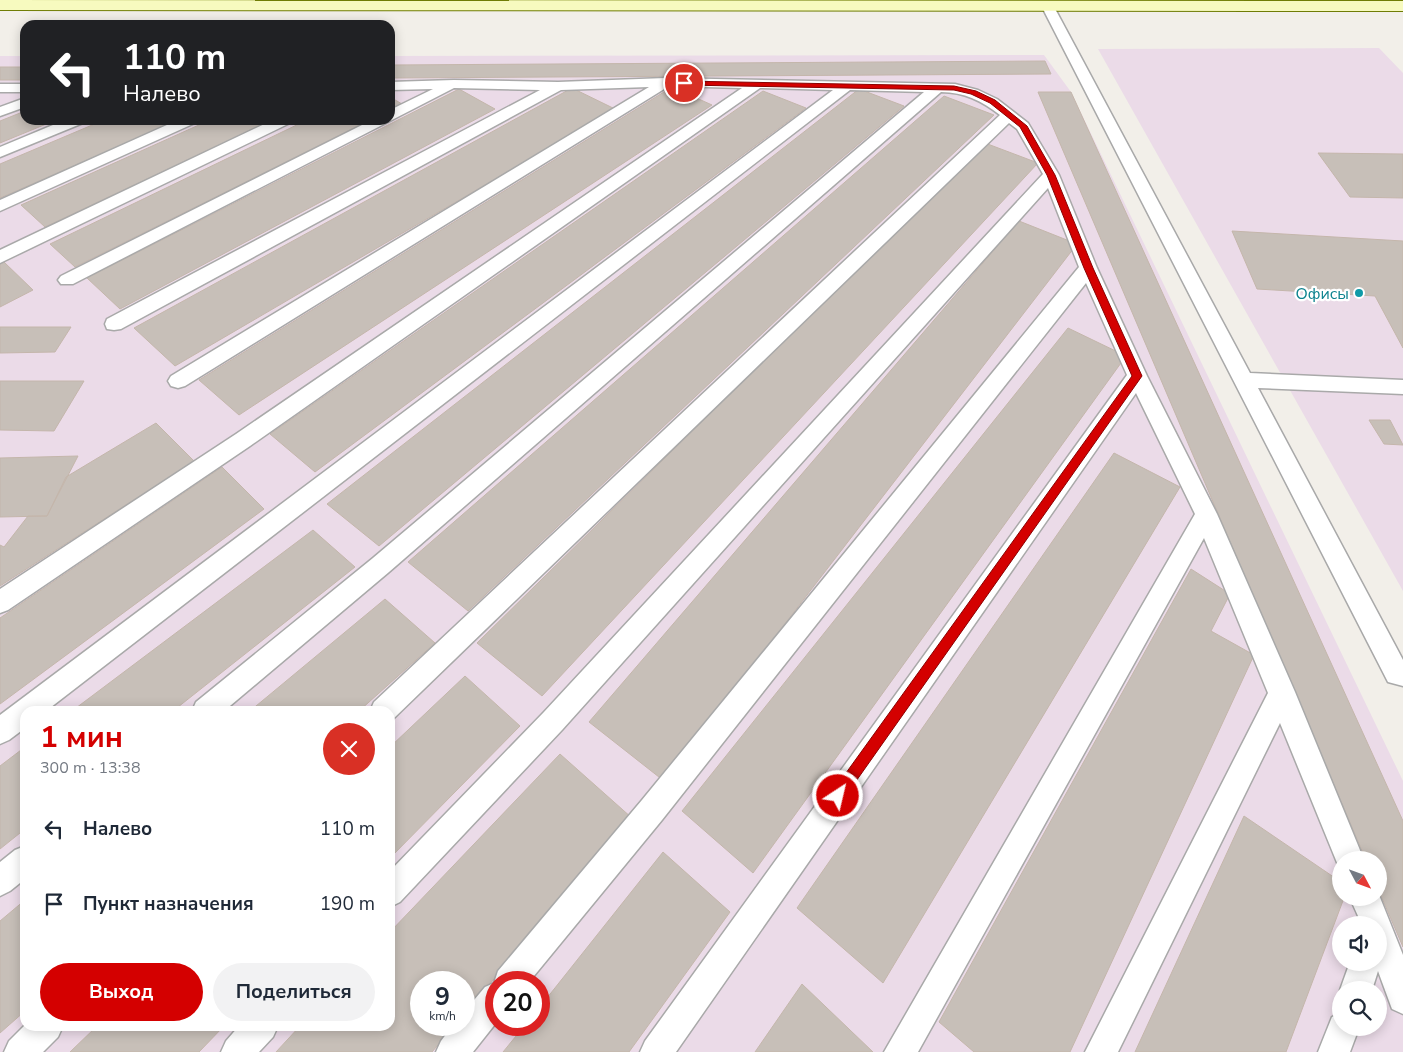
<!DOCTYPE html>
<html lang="ru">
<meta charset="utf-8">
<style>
body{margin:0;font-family:"Nunito Sans",sans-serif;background:#f2f2f3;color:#1f2937;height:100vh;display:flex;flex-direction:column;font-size:19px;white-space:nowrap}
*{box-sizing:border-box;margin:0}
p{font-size:16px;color:#747a83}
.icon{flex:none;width:28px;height:28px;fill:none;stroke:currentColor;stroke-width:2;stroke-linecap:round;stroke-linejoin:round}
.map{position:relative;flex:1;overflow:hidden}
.drawer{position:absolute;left:20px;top:706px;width:375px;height:325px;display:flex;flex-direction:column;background:#fff;border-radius:15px;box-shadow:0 2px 12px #0003}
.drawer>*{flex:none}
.top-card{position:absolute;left:20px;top:20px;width:375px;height:105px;border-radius:15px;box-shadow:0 2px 12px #0003;background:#202124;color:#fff;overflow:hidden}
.needle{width:32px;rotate:131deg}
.tools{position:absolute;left:1332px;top:851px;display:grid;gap:10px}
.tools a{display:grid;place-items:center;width:55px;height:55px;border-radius:50%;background:#fff;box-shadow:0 2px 12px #0003;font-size:25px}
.speed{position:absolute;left:410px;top:971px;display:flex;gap:10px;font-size:25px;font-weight:700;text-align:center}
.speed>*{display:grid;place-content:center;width:65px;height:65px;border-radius:50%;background:#fff;box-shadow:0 2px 12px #0003;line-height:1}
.speed small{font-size:12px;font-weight:400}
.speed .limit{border:8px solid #d22;background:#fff;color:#111}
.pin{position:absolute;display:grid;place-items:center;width:42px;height:42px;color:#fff;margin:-21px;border:2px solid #fff;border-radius:50%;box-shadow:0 1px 5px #0007}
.me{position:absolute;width:55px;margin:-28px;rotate:35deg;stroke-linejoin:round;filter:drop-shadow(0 0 4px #0008)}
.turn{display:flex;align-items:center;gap:18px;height:105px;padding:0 20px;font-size:22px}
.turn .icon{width:65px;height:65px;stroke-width:2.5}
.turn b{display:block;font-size:35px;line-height:42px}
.round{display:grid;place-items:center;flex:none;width:52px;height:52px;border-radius:26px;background:#f2f2f3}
.summary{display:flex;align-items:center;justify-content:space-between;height:85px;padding:0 20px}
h1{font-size:30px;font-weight:700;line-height:38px;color:#d40000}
.cta{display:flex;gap:10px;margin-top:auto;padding:10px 20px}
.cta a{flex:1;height:58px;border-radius:30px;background:#d40000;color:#fff;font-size:20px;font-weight:700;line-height:58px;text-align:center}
.cta a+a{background:#f2f2f3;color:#1f2937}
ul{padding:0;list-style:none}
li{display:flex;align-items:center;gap:15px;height:75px;padding:0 20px}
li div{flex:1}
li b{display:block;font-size:19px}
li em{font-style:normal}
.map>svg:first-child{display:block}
.industrial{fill:#ebdbe8;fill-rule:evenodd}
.building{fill:#c7bfb8;stroke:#c4b6ab}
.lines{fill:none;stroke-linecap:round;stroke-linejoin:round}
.service-casing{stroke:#a9a9a9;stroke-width:3}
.secondary-casing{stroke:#707d05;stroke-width:2}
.service{fill:#fff;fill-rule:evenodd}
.secondary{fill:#f7fabf;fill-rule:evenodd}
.route{fill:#d40000;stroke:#8a0000}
.culture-dot{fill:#0f9aa8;stroke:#fff;stroke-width:2}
.labels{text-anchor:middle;stroke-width:4.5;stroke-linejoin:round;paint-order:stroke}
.culture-label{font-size:16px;fill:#0d838f;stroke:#fff;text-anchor:end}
</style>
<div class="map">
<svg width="1403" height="1052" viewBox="0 0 1403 1052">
<rect width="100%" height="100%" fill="#f2efe9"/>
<path class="industrial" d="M 1379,48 L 1403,73 L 1403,591 L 1098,49 Z
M 1044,55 L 1071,92 L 1403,781 L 1403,1052 L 0,1052 L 0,56 L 25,56 L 25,120 L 390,120 L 390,56 ZM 25,711 L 390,711 L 390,1026 L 25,1026 ZM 1341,860 L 1379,860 L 1379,898 L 1341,898 ZM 1341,925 L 1379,925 L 1379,962 L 1341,962 ZM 421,982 L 464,982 L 464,1025 L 421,1025 ZM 496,982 L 539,982 L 539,1025 L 496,1025 ZM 1341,990 L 1379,990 L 1379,1028 L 1341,1028 Z"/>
<path class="building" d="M 1045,61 L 1051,74 L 390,78 L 390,65 Z
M 0,67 L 25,67 L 25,80 L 0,80 Z
M 672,87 L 712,105 L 239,415 L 199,380 Z
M 572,88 L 615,109 L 175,366 L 134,328 Z
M 459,89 L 495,109 L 120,309 L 87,278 Z
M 859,89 L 904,106 L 379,546 L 327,504 Z
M 763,91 L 806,108 L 315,472 L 270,434 Z
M 1038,92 L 1071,92 L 1403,821 L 1403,947 L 1379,891 L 1379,860 L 1366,860 Z
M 944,96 L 994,115 L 468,611 L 408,562 Z
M 390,97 L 402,104 L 390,110 Z
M 25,111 L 25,120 L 56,120 L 0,143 L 0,121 Z
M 104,120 L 179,120 L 0,198 L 0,164 Z
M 210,120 L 272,120 L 45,227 L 21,205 Z
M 307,120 L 370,120 L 75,267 L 50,244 Z
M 985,143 L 1038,163 L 542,696 L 477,643 Z
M 1318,153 L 1403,154 L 1403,198 L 1350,197 Z
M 1019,221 L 1077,244 L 664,781 L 589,722 Z
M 1232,231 L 1403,241 L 1403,348 L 1375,296 L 1257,289 Z
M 4,262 L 33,290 L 0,307 L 0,264 Z
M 0,327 L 71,327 L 55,352 L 0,353 Z
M 1068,328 L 1126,356 L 753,873 L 682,811 Z
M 0,381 L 84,381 L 54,431 L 0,430 Z
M 1369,420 L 1390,420 L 1403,445 L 1384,444 Z
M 156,423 L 194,461 L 0,586 L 0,545 L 4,547 L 28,516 L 47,516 L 66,477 Z
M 1114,453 L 1180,487 L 883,983 L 797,908 Z
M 78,456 L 47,516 L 0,517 L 0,458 Z
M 222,467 L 264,509 L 0,704 L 0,618 Z
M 313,530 L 355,567 L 173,711 L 72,711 Z
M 1191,569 L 1230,594 L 1211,631 L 1254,655 L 1070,1052 L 974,1052 L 939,1022 Z
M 385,599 L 435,643 L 359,711 L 250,711 Z
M 465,676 L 520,726 L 390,858 L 390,747 Z
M 25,747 L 25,829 L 0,849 L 0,766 Z
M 560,754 L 632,818 L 464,1014 L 464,982 L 421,982 L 421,1025 L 455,1025 L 432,1052 L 276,1052 L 300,1026 L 390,1026 L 390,932 Z
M 1244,816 L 1341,882 L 1341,898 L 1344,898 L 1286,1052 L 1135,1052 Z
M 663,852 L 730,912 L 629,1052 L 503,1052 L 525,1025 L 539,1025 L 539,1008 Z
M 25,900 L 25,1011 L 0,1033 L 0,921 Z
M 802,984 L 873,1052 L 755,1052 Z
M 97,1026 L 224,1026 L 199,1052 L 70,1052 Z"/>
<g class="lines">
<g class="service-casing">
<path id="service" d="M 1047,1 L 1053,5 L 1250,373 L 1403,380 L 1403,394 L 1258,388 L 1403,660 L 1403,686 L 1388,682 L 1041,5 Z
M 666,78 L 955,84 L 978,90 L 997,99 L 1028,123 L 1059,175 L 1097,268 L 1147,376 L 1217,514 L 1295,692 L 1364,860 L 1341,860 L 1340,870 L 1280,723 L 1118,1052 L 1085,1052 L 1268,693 L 1204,538 L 918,1052 L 884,1052 L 1195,514 L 1136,393 L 676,1052 L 640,1052 L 645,1041 L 1127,375 L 1086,283 L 662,820 L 529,982 L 496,982 L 496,1023 L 473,1052 L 436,1052 L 441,1041 L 453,1025 L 464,1025 L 464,1012 L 485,987 L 494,983 L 498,971 L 642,800 L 1079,267 L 1048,188 L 562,730 L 400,902 L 390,907 L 390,871 L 544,712 L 1043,174 L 1017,129 L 1009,123 L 392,720 L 390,721 L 390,711 L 370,711 L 374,702 L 1000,115 C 982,101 964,92 941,92 L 389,572 L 224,711 L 192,711 L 196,702 L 373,558 L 924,92 L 850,90 L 46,711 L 25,711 L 25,728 L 9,740 L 0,744 L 0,715 L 833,90 L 760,88 L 250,446 L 8,610 L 0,613 L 0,589 L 236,434 L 742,88 L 669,86 L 185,386 L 178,388 L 171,386 L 168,381 L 171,376 L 649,87 L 561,90 L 121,329 L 114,330 L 107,329 L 105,324 L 107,319 L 540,90 L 454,88 L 73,284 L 61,284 L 58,280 L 61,276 L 372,120 L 390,120 L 390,110 L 433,89 L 390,90 L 390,82 L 454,80 L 558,82 Z
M 0,84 L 25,84 L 25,92 L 0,92 Z
M 25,98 L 25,107 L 0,116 L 0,107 Z
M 65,120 L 85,120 L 83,123 L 0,157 L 0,147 Z
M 178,120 L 197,120 L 195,123 L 0,211 L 0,200 Z
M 273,120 L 292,120 L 290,123 L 0,263 L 0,250 Z
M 25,846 L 25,879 L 10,891 L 0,896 L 0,862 L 15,850 Z
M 1379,895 L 1403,955 L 1403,1014 L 1392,1009 L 1378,971 L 1372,990 L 1341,990 L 1341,992 L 1340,990 L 1350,962 L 1379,962 L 1379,925 L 1362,925 L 1350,898 L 1379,898 Z
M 1341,1013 L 1341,1028 L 1359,1028 L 1350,1052 L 1318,1052 L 1332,1017 Z
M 25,1025 L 25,1026 L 63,1026 L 58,1037 L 43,1052 L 4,1052 L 9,1041 Z
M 239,1026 L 278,1026 L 273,1037 L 259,1052 L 221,1052 L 226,1041 Z"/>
</g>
<g class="secondary-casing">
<path id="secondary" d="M 0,0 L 1403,1 L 1403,11 L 0,10 Z"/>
</g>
<use href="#service" class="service"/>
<use href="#secondary" class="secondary"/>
</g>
<path class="route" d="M 681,81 L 954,86 L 976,91 L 995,100 L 1027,126 L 1055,175 L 1093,268 L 1142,376 L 842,801 L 838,803 L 833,801 L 831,796 L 833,791 L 1132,376 L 1084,268 L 1047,175 L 1020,127 L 990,103 L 971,94 L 954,90 L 684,85 Z"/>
<circle class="culture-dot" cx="1359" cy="293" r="5"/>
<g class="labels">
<g class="culture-label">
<text x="1349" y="299">Офисы</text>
</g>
</g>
</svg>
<div class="tools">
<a><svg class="needle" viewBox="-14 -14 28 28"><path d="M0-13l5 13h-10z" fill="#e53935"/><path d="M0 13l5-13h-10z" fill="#747a83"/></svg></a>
<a><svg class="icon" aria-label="sound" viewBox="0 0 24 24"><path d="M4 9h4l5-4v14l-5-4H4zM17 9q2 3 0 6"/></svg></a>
<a><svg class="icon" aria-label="search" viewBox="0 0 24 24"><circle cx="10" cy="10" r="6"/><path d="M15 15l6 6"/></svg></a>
</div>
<div class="speed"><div>9<small>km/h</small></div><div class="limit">20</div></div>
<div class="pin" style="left:684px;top:83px;background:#d93025"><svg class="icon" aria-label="arrive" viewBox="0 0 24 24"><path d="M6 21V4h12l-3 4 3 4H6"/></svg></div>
<svg class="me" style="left:838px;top:796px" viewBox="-20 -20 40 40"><circle r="17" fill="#d40000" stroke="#fff" stroke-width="3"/><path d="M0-11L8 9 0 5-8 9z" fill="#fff"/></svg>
<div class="top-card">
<div class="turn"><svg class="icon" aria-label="left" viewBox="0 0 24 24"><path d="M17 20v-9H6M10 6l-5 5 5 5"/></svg><div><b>110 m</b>Налево</div></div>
</div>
<section class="drawer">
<div class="summary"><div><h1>1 мин</h1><p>300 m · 13:38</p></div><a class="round" style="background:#d93025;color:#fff"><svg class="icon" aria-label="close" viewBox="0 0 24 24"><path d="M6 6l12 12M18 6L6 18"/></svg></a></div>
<ul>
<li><svg class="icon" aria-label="left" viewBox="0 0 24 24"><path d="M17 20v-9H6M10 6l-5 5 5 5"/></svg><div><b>Налево</b></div><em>110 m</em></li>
<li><svg class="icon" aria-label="arrive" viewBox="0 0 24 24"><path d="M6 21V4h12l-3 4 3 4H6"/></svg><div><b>Пункт назначения</b></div><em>190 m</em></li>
</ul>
<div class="cta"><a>Выход</a><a>Поделиться</a></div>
</section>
</div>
